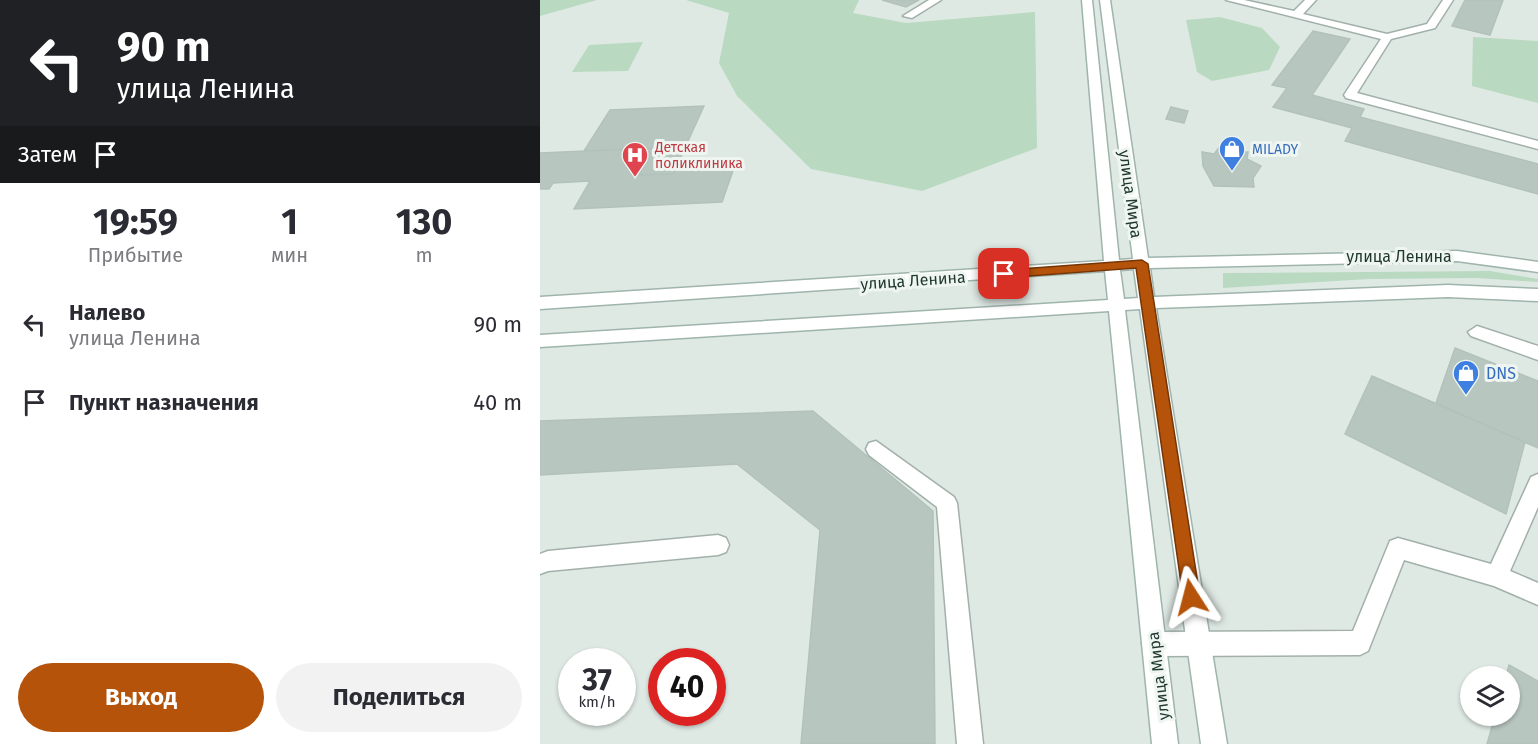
<!DOCTYPE html>
<html lang="ru">
<meta charset="utf-8">
<style>
body{margin:0;font-family:"Fira Sans",sans-serif;background:#f2f2f3;color:#2b2b33;height:100vh;display:flex;flex-direction:column;font-size:22px;white-space:nowrap}
*{box-sizing:border-box;margin:0}
p{font-size:20px;color:#7c7c81}
.icon{flex:none;width:33px;height:33px;fill:none;stroke:currentColor;stroke-width:2;stroke-linecap:round;stroke-linejoin:round}
.map{position:relative;flex:1;overflow:hidden}
.details{display:flex;flex-direction:column;background:#fff;width:540px}
.details>*{flex:none}
.banner{background:#202124;color:#fff;overflow:hidden}
.fabs{position:absolute;left:920px;top:666px;display:grid;gap:12px}
.fabs a{display:grid;place-items:center;width:60px;height:60px;border-radius:50%;background:#fff;box-shadow:0 2px 4px #0004;font-size:30px}
.speed{position:absolute;left:18px;top:648px;display:flex;gap:12px;font-size:30px;font-weight:700;text-align:center}
.speed>*{display:grid;place-content:center;width:78px;height:78px;border-radius:50%;background:#fff;box-shadow:0 2px 4px #0004;line-height:1}
.speed small{font-size:15px;font-weight:400}
.speed .limit{border:9px solid #d22;background:#fff;color:#111}
.pin{position:absolute;display:grid;place-items:center;width:51px;height:51px;color:#fff;margin:-26px;border-radius:12px;box-shadow:0 3px 9px #0006}
.me{position:absolute;width:66px;margin:-33px;rotate:351deg;stroke-linejoin:round;filter:drop-shadow(0 0 4px #0008)}
.turn{display:flex;align-items:center;gap:21px;height:126px;padding:0 18px;font-size:27px}
.turn .icon{width:78px;height:78px;stroke-width:2.5}
.turn b{display:block;font-size:42px;line-height:51px}
.then{display:flex;align-items:center;height:57px;padding:0 18px;background:#0003;gap:12px;font-size:22px}
.eta{display:flex;justify-content:space-evenly;align-items:center;height:102px;text-align:center}
.eta b{font-size:36px;font-weight:700;line-height:42px}
.cta{display:flex;gap:12px;margin-top:auto;padding:12px 18px}
.cta a{flex:1;height:69px;border-radius:36px;background:#b45309;color:#fff;font-size:24px;font-weight:700;line-height:69px;text-align:center}
.cta a+a{background:#f2f2f3;color:#2b2b33}
ul{padding:0;list-style:none}
li{display:flex;align-items:center;gap:18px;height:78px;padding:0 18px}
li div{flex:1}
li b{display:block;font-size:22px}
li em{font-style:normal}
main{display:flex;flex:1;min-height:0}
.map>svg:first-child{display:block}
.green{fill:#b9d9c1}
.building{fill:#b8c6c0;stroke:#b2c2bb;stroke-width:1.5}
.lines{fill:none;stroke-linecap:round;stroke-linejoin:round}
.lane-casing{stroke:#a2b0ab;stroke-width:3}
.secondary-casing{stroke:#9fb4ac;stroke-width:3}
.lane{fill:#fff;fill-rule:evenodd}
.secondary{fill:#fff;fill-rule:evenodd}
.route{fill:#b45309;stroke:#753606;stroke-width:1.5}
.labels{text-anchor:middle;stroke-width:6;stroke-linejoin:round;paint-order:stroke}
.far-health-label{font-size:14px;fill:#be3a42;stroke:#eff6f2;text-anchor:start}
.far-shop-label{font-size:14px;fill:#366cbe;stroke:#eff6f2;text-anchor:start}
.street-label{font-size:16px;fill:#213831;stroke:#eff6f2}
.shop-label{font-size:16px;fill:#366cbe;stroke:#eff6f2;text-anchor:start}
</style>
<main>
<section class="details">
<div class="banner">
<div class="turn"><svg class="icon" aria-label="left" viewBox="0 0 24 24"><path d="M17 20v-9H6M10 6l-5 5 5 5"/></svg><div><b>90 m</b>улица Ленина</div></div>
<div class="then">Затем<svg class="icon" aria-label="arrive" viewBox="0 0 24 24"><path d="M6 21V4h12l-3 4 3 4H6"/></svg></div>
</div>
<div class="eta">
<div><b>19:59</b><p>Прибытие</p></div>
<div><b>1</b><p>мин</p></div>
<div><b>130</b><p>m</p></div>
</div>
<ul>
<li><svg class="icon" aria-label="left" viewBox="0 0 24 24"><path d="M17 20v-9H6M10 6l-5 5 5 5"/></svg><div><b>Налево</b><p>улица Ленина</p></div><em>90 m</em></li>
<li><svg class="icon" aria-label="arrive" viewBox="0 0 24 24"><path d="M6 21V4h12l-3 4 3 4H6"/></svg><div><b>Пункт назначения</b></div><em>40 m</em></li>
</ul>
<div class="cta"><a>Выход</a><a>Поделиться</a></div>
</section>
<div class="map">
<svg width="998" height="744" viewBox="0 0 998 744">
<rect width="100%" height="100%" fill="#dfe9e4"/>
<path class="green" d="M 0,0 L 57,0 L 0,16 Z
M 146,0 L 319,0 L 313,13 L 366,23 L 495,12 L 497,148 L 382,191 L 271,169 L 197,96 L 179,63 L 189,13 Z
M 680,17 L 722,28 L 740,47 L 729,70 L 672,81 L 657,72 L 646,20 Z
M 933,37 L 998,41 L 998,103 L 932,86 Z
M 103,42 L 88,71 L 32,72 L 49,45 Z
M 950,271 L 998,279 L 998,282 L 936,278 L 829,279 L 683,288 L 683,273 Z"/>
<path class="building" d="M 342,0 L 379,0 L 366,7 Z
M 925,0 L 963,0 L 950,35 L 912,26 Z
M 773,31 L 810,39 L 772,95 L 824,109 L 820,117 L 998,164 L 998,194 L 805,141 L 812,128 L 733,107 L 747,88 L 732,85 Z
M 164,106 L 133,174 L 99,175 L 113,148 L 44,151 L 70,110 Z
M 631,107 L 648,111 L 644,123 L 626,119 Z
M 681,145 L 693,152 L 708,152 L 707,159 L 721,166 L 713,178 L 714,187 L 674,186 L 663,166 L 662,152 L 674,154 Z
M 113,148 L 99,175 L 133,174 L 136,167 L 195,165 L 182,202 L 34,209 L 50,181 L 13,183 L 9,189 L 0,189 L 0,153 Z
M 915,348 L 998,381 L 998,448 L 896,403 Z
M 832,376 L 985,442 L 966,514 L 805,434 Z
M 273,411 L 393,511 L 395,744 L 261,744 L 280,530 L 197,464 L 0,475 L 0,421 Z
M 969,665 L 998,681 L 998,744 L 947,744 L 955,716 L 969,716 L 969,676 L 966,676 Z"/>
<g class="lines">
<g class="lane-casing">
<path id="lane" d="M 389,0 L 401,0 L 372,18 L 363,16 Z
M 686,0 L 704,0 L 754,11 L 765,0 L 776,0 L 763,14 L 847,34 L 887,24 L 903,0 L 913,0 L 895,28 L 851,39 L 817,93 L 998,141 L 998,149 L 806,98 L 804,95 L 841,39 Z
M 937,326 L 998,346 L 998,360 L 931,336 L 928,332 Z
M 336,441 L 414,497 L 417,503 L 443,744 L 417,744 L 397,507 L 329,455 L 326,449 L 329,443 Z
M 998,474 L 998,507 L 970,571 L 998,583 L 998,605 L 954,586 L 864,560 L 828,651 L 820,655 L 614,656 L 605,653 L 602,644 L 605,635 L 614,632 L 813,631 L 850,541 L 858,538 L 951,564 L 991,477 Z
M 178,535 L 186,538 L 189,545 L 186,552 L 178,555 L 8,571 L 0,574 L 0,554 L 8,551 Z"/>
</g>
<g class="secondary-casing">
<path id="secondary" d="M 542,0 L 552,0 L 579,260 L 593,259 L 560,0 L 570,0 L 608,258 L 917,251 L 998,262 L 998,272 L 917,261 L 610,268 L 614,297 L 908,285 L 998,289 L 998,301 L 908,297 L 616,308 L 687,744 L 661,744 L 600,309 L 585,310 L 638,744 L 612,744 L 569,311 L 0,347 L 0,335 L 568,300 L 565,271 L 0,309 L 0,297 L 564,261 ZM 594,269 L 598,298 L 584,299 L 580,270 Z"/>
</g>
<use href="#lane" class="lane"/>
<use href="#secondary" class="secondary"/>
</g>
<path class="route" d="M 602,260 L 608,264 L 660,597 L 658,603 L 651,605 L 645,603 L 643,597 L 596,268 L 464,278 L 458,274 L 464,270 Z"/>
<defs>
<g id="shop-pin" transform="scale(1.35)"><path d="M0 17L-7.5 6A9.5 9.5 0 1 1 7.5 6Z" fill="#3f7fe0" stroke="#eff6f2"/><path d="M-5-2.5h2.3a2.7 3.5 0 0 1 5.4 0H5L5.5 6h-11ZM-1.5-2.5h3a1.5 2.3 0 0 0-3 0Z" fill="#fff"/></g>
<g id="hospital-pin" transform="scale(1.35)"><path d="M0 17L-7.5 6A9.5 9.5 0 1 1 7.5 6Z" fill="#e0444e" stroke="#eff6f2"/><path d="M-5-5h3v3.5h4V-5h3V5h-3V1.5h-4V5h-3Z" fill="#fff"/></g>
</defs>
<g fill-rule="evenodd">
<use href="#shop-pin" x="692" y="149"/>
<use href="#hospital-pin" x="95" y="155"/>
<use href="#shop-pin" x="926" y="373"/>
</g>
<g class="labels">
<g class="far-health-label">
<text x="115" y="152">Детская<tspan x="115" dy="16">поликлиника</tspan></text>
</g>
<g class="far-shop-label">
<text x="712" y="154">МILADY</text>
</g>
<g class="street-label">
<text transform="translate(591 194) rotate(82)" y="6">улица Мира</text>
<text x="859" y="262">улица Ленина</text>
<text transform="translate(373 280) rotate(-4)" y="6">улица Ленина</text>
<text transform="translate(618 676) rotate(-97)" y="6">улица Мира</text>
</g>
<g class="shop-label">
<text x="946" y="379">DNS</text>
</g>
</g>
</svg>
<div class="fabs">
<a><svg class="icon" aria-label="layers" viewBox="0 0 24 24"><path d="M12 4l9 5-9 5-9-5zM3 14l9 5 9-5"/></svg></a>
</div>
<div class="speed"><div>37<small>km/h</small></div><div class="limit">40</div></div>
<div class="pin" style="left:464px;top:274px;background:#d93025"><svg class="icon" aria-label="arrive" viewBox="0 0 24 24"><path d="M6 21V4h12l-3 4 3 4H6"/></svg></div>
<svg class="me" style="left:651px;top:597px" viewBox="-20 -20 40 40"><path d="M0-17L14 15 0 8-14 15z" fill="#b45309" stroke="#fff" stroke-width="4"/></svg>
</div>
</main>
